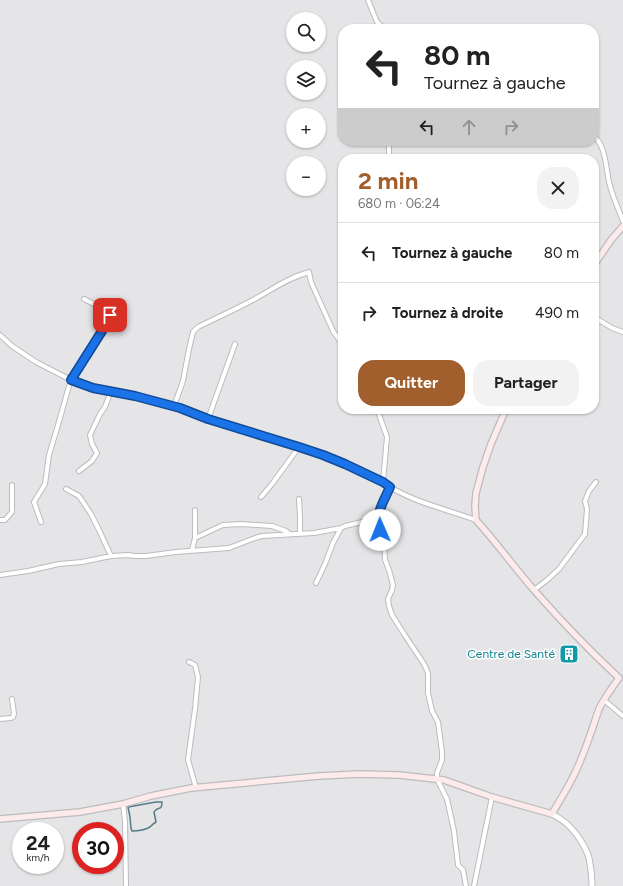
<!DOCTYPE html>
<html lang="fr">
<meta charset="utf-8">
<style>
body{margin:0;font-family:Figtree,sans-serif;background:#f2f2f2;color:#222;height:100vh;display:flex;flex-direction:column;font-size:15px;white-space:nowrap}
*{box-sizing:border-box;margin:0}
p{font-size:13px;color:#767676}
.icon{flex:none;width:22px;height:22px;fill:none;stroke:currentColor;stroke-width:2;stroke-linecap:round;stroke-linejoin:round}
.map{position:relative;flex:1;overflow:hidden}
.sheet{position:absolute;left:338px;top:154px;width:261px;height:260px;display:flex;flex-direction:column;background:#fff;border-radius:16px;box-shadow:0 1px 3px #0004}
.sheet>*{flex:none}
.guide{position:absolute;left:338px;top:24px;width:261px;height:122px;border-radius:16px;box-shadow:0 1px 3px #0004;background:#fff;color:#222;overflow:hidden}
.tools{position:absolute;left:286px;top:12px;display:grid;gap:8px}
.tools a{display:grid;place-items:center;width:40px;height:40px;border-radius:50%;background:#fff;box-shadow:0 1px 3px #0004;font-size:20px}
.speed{position:absolute;left:12px;top:822px;display:flex;gap:8px;font-size:20px;font-weight:700;text-align:center}
.speed>*{display:grid;place-content:center;width:52px;height:52px;border-radius:50%;background:#fff;box-shadow:0 1px 3px #0004;line-height:1}
.speed small{font-size:10px;font-weight:400}
.speed .limit{border:6px solid #d22;background:#fff;color:#111}
.pin{position:absolute;display:grid;place-items:center;width:34px;height:34px;color:#fff;margin:-17px;border-radius:8px;box-shadow:0 2px 6px #0006}
.me{position:absolute;width:44px;margin:-22px;rotate:359deg;stroke-linejoin:round;filter:drop-shadow(0 0 3px #0008)}
.turn{display:flex;align-items:center;gap:14px;height:84px;padding:0 20px;font-size:18px}
.turn .icon{width:52px;height:52px;stroke-width:2.5}
.turn b{display:block;font-size:28px;line-height:34px}
.lanes{display:flex;align-items:center;height:38px;padding:0 20px;background:#0003;justify-content:center;gap:20px;direction:ltr}
.lanes .off{opacity:.35}
.round{display:grid;place-items:center;flex:none;width:42px;height:42px;border-radius:16px;background:#f2f2f2}
.head{display:flex;align-items:center;justify-content:space-between;height:68px;padding:0 20px}
h1{font-size:24px;font-weight:700;line-height:30px;color:#a15f2d}
.cta{display:flex;gap:8px;margin-top:auto;padding:8px 20px}
.cta a{flex:1;height:46px;border-radius:16px;background:#a15f2d;color:#fff;font-size:16px;font-weight:700;line-height:46px;text-align:center}
.cta a+a{background:#f2f2f2;color:#222}
ul{padding:0;list-style:none}
li{display:flex;align-items:center;gap:12px;height:60px;padding:0 20px;border-top:1px solid #e0e0e0}
li div{flex:1}
li b{display:block;font-size:15px}
li em{font-style:normal}
.map>svg:first-child{display:block}
.lines{fill:none;stroke-linecap:round;stroke-linejoin:round}
.stream{stroke:#537c85;stroke-width:1.5}
.minor-casing{stroke:#bcbcbf;stroke-width:6}
.tertiary-casing{stroke:#bcbcbf;stroke-width:7}
.secondary-casing{stroke:#bcbcbf;stroke-width:8}
.minor{stroke:#fff;stroke-width:4}
.tertiary{stroke:#fff;stroke-width:5}
.secondary{stroke:#fdeaea;stroke-width:5.5}
.route-casing{stroke:#114b97;stroke-width:10}
.route{stroke:#1a73e8;stroke-width:7}
.labels{text-anchor:middle;stroke-width:3;stroke-linejoin:round;paint-order:stroke}
.culture-label{font-size:12px;fill:#0d838f;stroke:#fff;text-anchor:end}
</style>
<div class="map">
<svg width="623" height="886" viewBox="0 0 623 886">
<rect width="100%" height="100%" fill="#e5e5e8"/>
<g class="lines">
<path class="stream" d="M 156,802 L 162,802 C 162,812 158,805 154,812 L 156,822 C 154,823 152,825 150,827 C 145,830 138,831 132,831 L 131,828 L 130,817 L 128,807 Z"/>
<g class="minor-casing">
<path id="minor" d="M 368,0 L 377,22 L 385,29
M 594,136 C 608,149 605,172 611,189 C 614,200 619,210 623,221
M 389,141 L 389,154 L 390,159
M 594,317 L 612,328 L 623,332
M 0,335 L 12,346 L 36,362 L 69,379 L 89,387 L 135,396 L 180,408 L 208,419 L 323,455 L 383,482 C 408,501 446,509 476,520
M 174,406 L 183,381 L 189,349 L 193,332 L 198,327 C 216,318 234,310 251,301 C 270,291 287,278 309,272 L 311,282 L 329,322 L 333,331 L 343,345
M 377,409 L 387,437 L 383,482
M 208,419 L 235,344
M 79,471 L 92,461 L 97,453 L 92,444 L 90,435 L 100,414 L 105,407 L 111,391
M 390,487 L 381,508 L 378,521 L 379,528 L 384,538 L 385,560 L 389,570 L 393,585 L 392,590 L 388,599 L 389,606 L 392,615 L 404,634 L 424,664 L 428,673 L 428,693 L 432,711 L 438,722 L 442,752 L 442,760 L 437,773 L 437,779 L 447,799 L 454,831 L 458,865 L 463,870 L 466,886
M 66,489 L 79,496 L 91,514 L 100,532 L 111,556
M 261,497 L 272,484 L 299,447
M 299,499 L 300,516 L 300,533
M 0,520 L 5,520 L 12,512 L 12,485
M 41,522 L 34,502 L 45,484 L 49,455 L 58,425 L 71,379 L 108,320 L 110,315 L 110,312 L 84,299
M 195,538 L 223,525 L 241,524 L 272,526 L 286,531 L 290,534
M 192,550 L 195,538 L 195,510
M 0,575 L 28,571 L 59,564 L 82,562 L 111,556 L 128,555 L 134,556 L 146,556 L 176,552 L 229,548 L 255,538 L 262,536 L 314,533 L 341,528
M 316,583 L 325,564 L 333,543 L 341,528 L 345,526 L 371,520 L 378,517
M 534,590 L 547,580 L 559,569 L 585,534 L 587,509 L 585,501 L 589,491 L 596,482
M 189,662 L 195,665 L 198,677 L 195,709 L 188,760 L 196,788
M 604,700 L 623,716
M 0,719 L 11,718 L 13,717 L 14,714 L 12,699
M 123,804 L 125,821 L 126,886
M 474,886 L 492,797"/>
</g>
<g class="tertiary-casing">
<path id="tertiary" d="M 552,814 C 557,817 563,820 567,824 C 576,832 586,847 589,858 C 591,867 592,877 592,886"/>
</g>
<g class="secondary-casing">
<path id="secondary" d="M 594,265 L 611,240 L 623,226
M 0,819 L 80,812 L 123,804 L 151,796 L 191,788 L 319,776 L 358,774 L 399,775 L 444,780 L 492,797 L 552,814 C 562,796 574,779 581,759 C 588,743 593,726 599,709 C 604,698 612,688 619,678 C 589,650 561,621 534,590 C 514,567 496,542 476,520 L 475,506 L 476,493 L 483,467 L 491,444 L 506,409"/>
</g>
<use href="#minor" class="minor"/>
<use href="#tertiary" class="tertiary"/>
<use href="#secondary" class="secondary"/>
</g>
<g class="lines">
<g class="route-casing">
<path id="route" d="M 110,315 L 102,331 L 71,380 L 93,388 L 135,396 L 180,408 L 208,419 L 299,447 L 323,455 L 345,464 L 383,482 L 390,487 C 384,501 374,515 380,530"/>
</g>
<use href="#route" class="route"/>
</g>
<defs>
<g id="building-square" transform="scale(1)"><rect x="-9" y="-9" width="18" height="18" rx="4" fill="#0f9aa8" stroke="#fff"/><path d="M-4-6H4V6H1V3H-1V6H-4ZM-2.5-4.3h1.7v1.8h-1.7ZM.8-4.3h1.7v1.8H.8ZM-2.5-1h1.7V.8h-1.7ZM.8-1h1.7V.8H.8Z" fill="#fff"/></g>
</defs>
<g fill-rule="evenodd">
<use href="#building-square" x="569" y="654"/>
</g>
<g class="labels">
<g class="culture-label">
<text x="555" y="658">Centre de Santé</text>
</g>
</g>
</svg>
<div class="tools">
<a><svg class="icon" aria-label="search" viewBox="0 0 24 24"><circle cx="10" cy="10" r="6"/><path d="M15 15l6 6"/></svg></a>
<a><svg class="icon" aria-label="layers" viewBox="0 0 24 24"><path d="M12 4l9 5-9 5-9-5zM3 14l9 5 9-5"/></svg></a>
<a>+</a>
<a>−</a>
</div>
<div class="speed"><div>24<small>km/h</small></div><div class="limit">30</div></div>
<div class="pin" style="left:110px;top:315px;background:#d93025"><svg class="icon" aria-label="arrive" viewBox="0 0 24 24"><path d="M6 21V4h12l-3 4 3 4H6"/></svg></div>
<svg class="me" style="left:380px;top:530px" viewBox="-20 -20 40 40"><circle r="19" fill="#fff"/><path d="M0-13L10 11 0 6-10 11z" fill="#1a73e8"/></svg>
<div class="guide">
<div class="turn"><svg class="icon" aria-label="left" viewBox="0 0 24 24"><path d="M17 20v-9H6M10 6l-5 5 5 5"/></svg><div><b>80 m</b>Tournez à gauche</div></div>
<div class="lanes"><svg class="icon" aria-label="left" viewBox="0 0 24 24"><path d="M17 20v-9H6M10 6l-5 5 5 5"/></svg><svg class="icon off" aria-label="ahead" viewBox="0 0 24 24"><path d="M12 20V5M6 11l6-6 6 6"/></svg><svg class="icon off" aria-label="right" viewBox="0 0 24 24"><path d="M7 20v-9h11M14 6l5 5-5 5"/></svg></div>
</div>
<section class="sheet">
<div class="head"><div><h1>2 min</h1><p>680 m · 06:24</p></div><a class="round"><svg class="icon" aria-label="close" viewBox="0 0 24 24"><path d="M6 6l12 12M18 6L6 18"/></svg></a></div>
<ul>
<li><svg class="icon" aria-label="left" viewBox="0 0 24 24"><path d="M17 20v-9H6M10 6l-5 5 5 5"/></svg><div><b>Tournez à gauche</b></div><em>80 m</em></li>
<li><svg class="icon" aria-label="right" viewBox="0 0 24 24"><path d="M7 20v-9h11M14 6l5 5-5 5"/></svg><div><b>Tournez à droite</b></div><em>490 m</em></li>
</ul>
<div class="cta"><a>Quitter</a><a>Partager</a></div>
</section>
</div>
